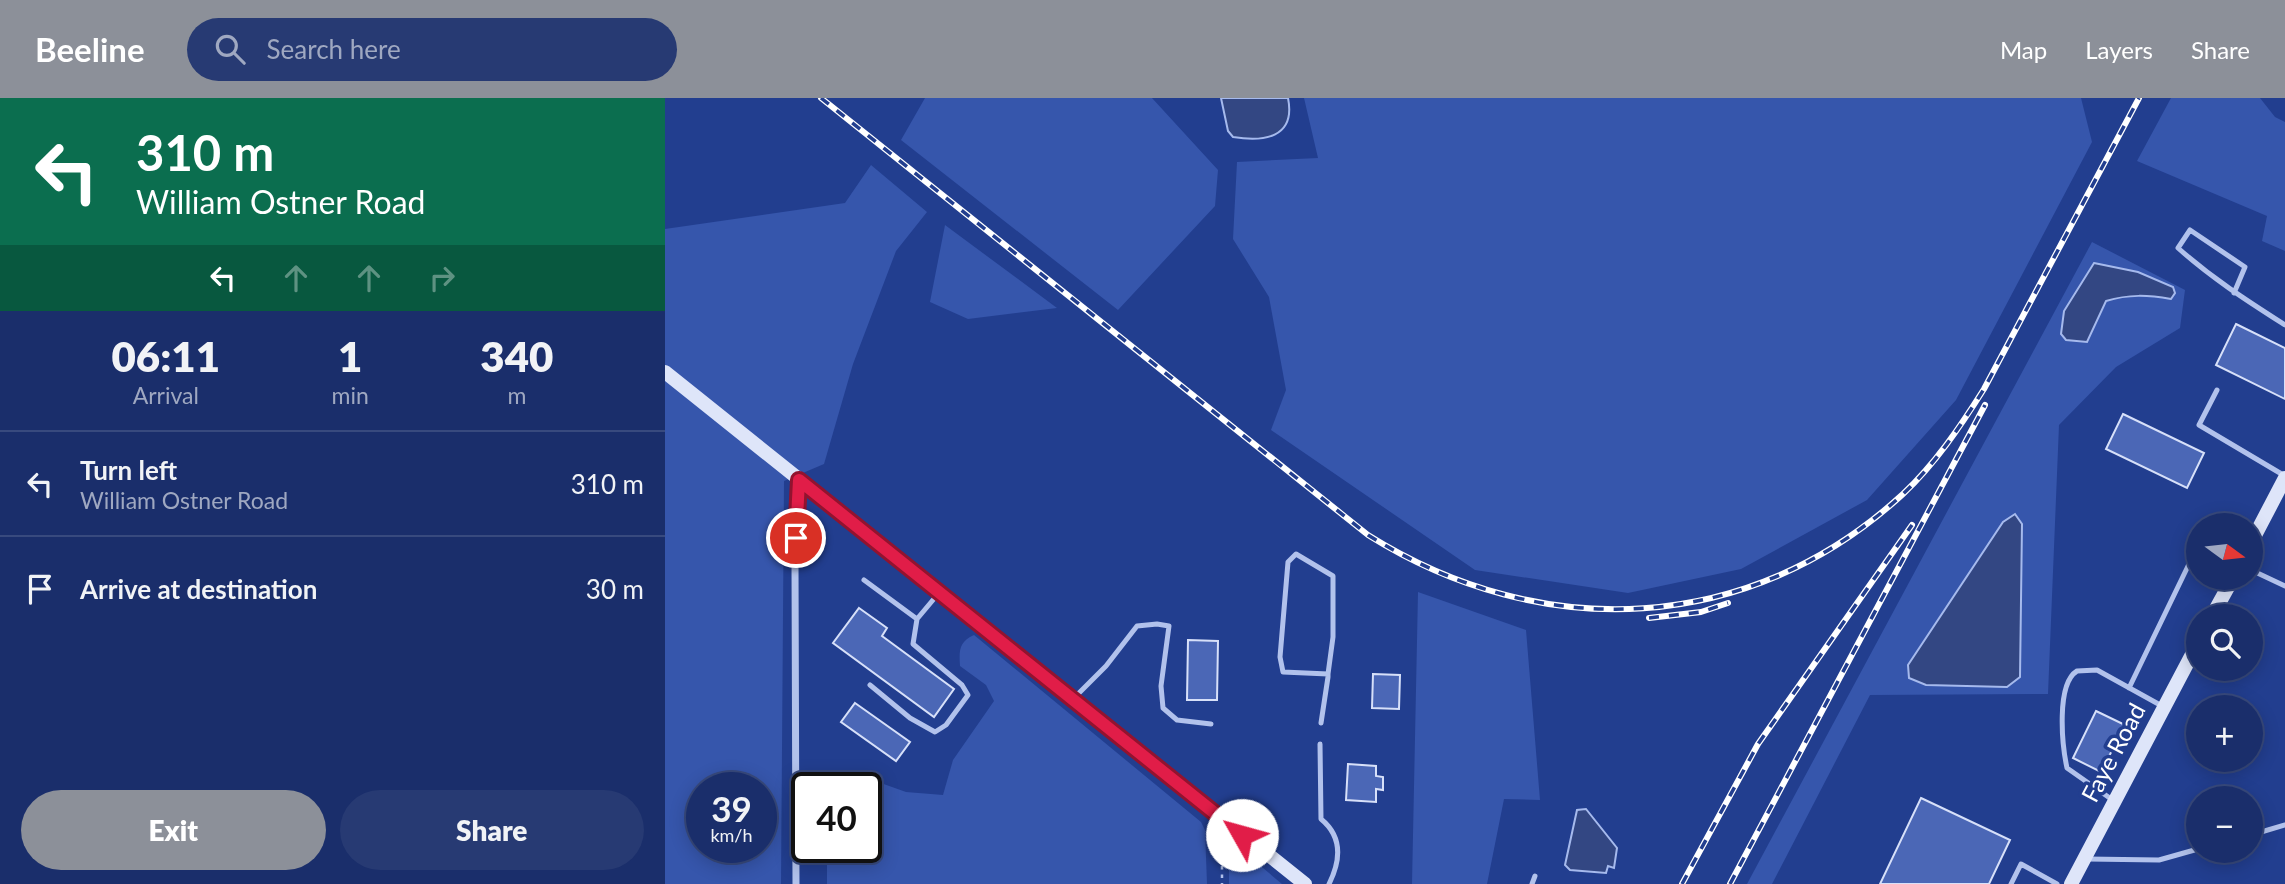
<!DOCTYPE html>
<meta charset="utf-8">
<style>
body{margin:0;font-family:Lato,sans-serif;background:#273a73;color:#f1f3f6;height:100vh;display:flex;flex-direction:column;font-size:26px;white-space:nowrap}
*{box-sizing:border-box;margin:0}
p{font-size:23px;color:#9fa8c1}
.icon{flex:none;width:38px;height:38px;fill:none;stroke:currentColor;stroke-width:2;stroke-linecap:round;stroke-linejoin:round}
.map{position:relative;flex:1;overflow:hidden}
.drawer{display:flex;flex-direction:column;background:#1a2e6b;width:665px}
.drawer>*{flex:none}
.banner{background:#0b6e4f;color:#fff;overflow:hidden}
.needle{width:46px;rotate:105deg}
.controls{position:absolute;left:1521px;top:415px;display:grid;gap:14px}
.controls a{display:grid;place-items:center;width:77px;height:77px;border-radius:50%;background:#1a2e6b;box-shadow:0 4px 18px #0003,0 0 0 2px #384a7e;font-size:35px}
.speed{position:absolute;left:21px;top:674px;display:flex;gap:14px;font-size:35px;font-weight:700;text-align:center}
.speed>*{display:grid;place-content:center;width:91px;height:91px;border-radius:50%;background:#1a2e6b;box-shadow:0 4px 18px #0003,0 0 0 2px #384a7e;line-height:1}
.speed small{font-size:18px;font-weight:400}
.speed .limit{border:4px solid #111;border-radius:10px;background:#fff;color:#111}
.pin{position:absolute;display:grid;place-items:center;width:60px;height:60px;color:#fff;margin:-30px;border:4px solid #fff;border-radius:50%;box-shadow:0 2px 7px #0007}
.me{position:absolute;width:77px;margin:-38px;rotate:308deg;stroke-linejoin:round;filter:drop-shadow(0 0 5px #0008)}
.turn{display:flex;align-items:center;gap:24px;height:147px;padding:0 21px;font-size:32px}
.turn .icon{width:91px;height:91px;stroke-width:2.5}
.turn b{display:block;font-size:49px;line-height:60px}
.lanes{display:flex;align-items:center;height:66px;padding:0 21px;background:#0003;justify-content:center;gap:35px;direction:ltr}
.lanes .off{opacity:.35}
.eta{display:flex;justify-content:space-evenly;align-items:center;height:119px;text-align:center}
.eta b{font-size:42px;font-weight:800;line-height:49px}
.primary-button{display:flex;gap:14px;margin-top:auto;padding:14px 21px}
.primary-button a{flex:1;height:80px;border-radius:42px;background:#8c9099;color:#fff;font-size:28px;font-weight:800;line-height:80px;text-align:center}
.primary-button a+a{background:#273a73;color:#f1f3f6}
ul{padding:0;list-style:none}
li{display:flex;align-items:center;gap:21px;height:105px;padding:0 21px;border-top:2px solid #384a7e}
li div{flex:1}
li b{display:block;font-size:26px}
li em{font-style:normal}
header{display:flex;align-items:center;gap:42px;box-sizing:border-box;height:98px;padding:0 35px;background:#8c9099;color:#fff}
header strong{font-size:33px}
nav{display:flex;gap:38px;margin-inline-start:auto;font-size:24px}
.search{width:490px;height:63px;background:#273a73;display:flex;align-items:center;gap:18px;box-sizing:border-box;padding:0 24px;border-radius:38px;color:#9fa8c1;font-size:26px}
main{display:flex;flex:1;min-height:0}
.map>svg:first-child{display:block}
.green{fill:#3656ac;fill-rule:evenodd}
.water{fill:#334783;stroke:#a6baed;stroke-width:2}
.building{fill:#4b67b6;stroke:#d7e0f9;stroke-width:2}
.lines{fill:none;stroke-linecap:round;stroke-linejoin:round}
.path{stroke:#b2c2ec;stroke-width:2.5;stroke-dasharray:3.5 5;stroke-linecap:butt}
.lane{stroke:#b2c2ec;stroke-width:5}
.street{stroke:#b2c2ec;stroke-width:7}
.secondary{stroke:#dee5f9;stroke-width:14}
.rail-casing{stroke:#fff;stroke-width:6}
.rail{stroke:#223e8f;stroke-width:3.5;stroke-dasharray:10;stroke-linecap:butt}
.route-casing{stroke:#92132f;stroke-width:18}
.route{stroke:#e11d48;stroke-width:12}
.labels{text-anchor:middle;stroke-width:7;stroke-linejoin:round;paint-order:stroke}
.street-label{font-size:24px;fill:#fff;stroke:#223e8f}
</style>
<header>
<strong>Beeline</strong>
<div class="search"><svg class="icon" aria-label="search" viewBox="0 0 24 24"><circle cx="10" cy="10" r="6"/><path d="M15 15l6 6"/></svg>Search here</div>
<nav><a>Map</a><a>Layers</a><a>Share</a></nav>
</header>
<main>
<section class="drawer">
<div class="banner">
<div class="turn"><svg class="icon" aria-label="left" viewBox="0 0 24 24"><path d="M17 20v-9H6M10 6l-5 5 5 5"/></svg><div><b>310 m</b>William Ostner Road</div></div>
<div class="lanes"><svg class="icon" aria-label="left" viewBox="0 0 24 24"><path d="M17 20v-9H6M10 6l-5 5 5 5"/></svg><svg class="icon off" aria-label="ahead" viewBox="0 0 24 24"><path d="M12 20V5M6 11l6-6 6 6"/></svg><svg class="icon off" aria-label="ahead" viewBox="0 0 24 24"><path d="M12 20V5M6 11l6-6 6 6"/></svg><svg class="icon off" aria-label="right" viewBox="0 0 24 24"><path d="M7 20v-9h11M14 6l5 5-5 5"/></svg></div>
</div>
<div class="eta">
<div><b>06:11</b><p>Arrival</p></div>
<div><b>1</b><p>min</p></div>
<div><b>340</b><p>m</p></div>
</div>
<ul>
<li><svg class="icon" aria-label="left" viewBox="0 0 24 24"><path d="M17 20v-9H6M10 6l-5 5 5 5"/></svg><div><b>Turn left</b><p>William Ostner Road</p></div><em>310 m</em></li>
<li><svg class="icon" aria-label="arrive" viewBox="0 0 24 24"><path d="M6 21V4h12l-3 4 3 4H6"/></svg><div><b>Arrive at destination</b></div><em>30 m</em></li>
</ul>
<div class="primary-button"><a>Exit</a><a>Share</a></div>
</section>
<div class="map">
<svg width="1620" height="786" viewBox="0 0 1620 786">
<rect width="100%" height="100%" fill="#223e8f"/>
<path class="green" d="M 260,0 L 487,0 L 553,72 L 550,108 L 453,212 L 236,42 Z
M 639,0 L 1416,0 L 1427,44 L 1291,302 L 1202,402 L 1076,471 L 963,495 L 810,472 L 606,332 L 621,292 L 604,199 L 568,141 L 572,64 L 653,60 Z
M 1506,0 L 1595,0 L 1610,19 L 1620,24 L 1620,153 L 1597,143 L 1602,118 L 1472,63 Z
M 206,67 L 262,114 L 231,153 L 188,266 L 159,366 L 119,383 L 116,786 L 0,786 L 0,131 L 180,105 ZM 37,690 L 96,690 L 96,749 L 37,749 Z
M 280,127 L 392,210 L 303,221 L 265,204 Z
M 1427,144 L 1520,192 L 1515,230 L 1451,269 L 1394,327 L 1383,596 L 1205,597 L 1107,786 L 1082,786 ZM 1473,174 L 1506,201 C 1483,197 1464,196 1441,203 ZM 1350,416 L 1357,426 L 1355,579 L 1243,567 L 1338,424 Z
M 753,494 L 861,532 L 875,702 L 839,701 L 822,786 L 747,786 Z
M 309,537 L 536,724 L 540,732 L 542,786 L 162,786 L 162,749 L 201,749 L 201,690 L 162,689 L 162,675 L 213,684 L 241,694 L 278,697 L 288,662 L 329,603 L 321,587 L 295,568 C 294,552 294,544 309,537 Z
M 573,749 L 617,786 L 564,786 L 564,750 Z"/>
<path class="water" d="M 556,0 L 623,0 C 631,40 599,44 568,39 L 563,33 Z
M 1429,165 L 1473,174 L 1508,189 L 1510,195 L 1506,201 C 1483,197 1464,196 1441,203 L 1422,244 L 1401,242 L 1396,236 L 1399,213 Z
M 1350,416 L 1357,426 L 1355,579 L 1342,589 L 1261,587 L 1244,580 L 1243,567 L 1338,424 Z
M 921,711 L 952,750 L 949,770 L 943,768 L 941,775 L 905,772 L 900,767 L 912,712 Z"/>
<path class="building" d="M 1571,226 L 1620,250 L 1620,301 L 1551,267 Z
M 1458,316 L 1539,355 L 1522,390 L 1441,351 Z
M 194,510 L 222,530 L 217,538 L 289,591 L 269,619 L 168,545 Z
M 523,542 L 553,543 L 552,602 L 522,602 Z
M 708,576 L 735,577 L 734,611 L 707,610 Z
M 190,605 L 245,644 L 231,663 L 176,624 Z
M 1431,613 L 1460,627 L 1436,674 L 1408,660 Z
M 683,666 L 711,668 L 711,678 L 718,679 L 718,692 L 711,691 L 711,704 L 681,702 Z
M 1256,700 L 1345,742 L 1324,786 L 1215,786 Z"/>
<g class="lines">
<path class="path" d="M 557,734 L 557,786"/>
<path class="lane" d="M 1569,195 L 1580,169 L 1525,132 L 1513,150 C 1548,181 1581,202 1620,227
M 1552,292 L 1534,327 L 1620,378
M 1586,472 L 1620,488
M 199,482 L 252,521
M 205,587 L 245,620 L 270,634 L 281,627 L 303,597 L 297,587 L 248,546 L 252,521 L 273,496
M 1464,590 L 1525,464 L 1533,464
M 410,599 L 441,568 L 472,528 L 492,526 L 504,528 L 496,588 L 498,610 L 512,622 L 546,626
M 656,625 L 663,579 L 663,576 L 668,539 L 668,478 L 631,456 L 623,464 L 615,559 L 618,574 L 663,576
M 655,646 L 656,721 C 678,739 676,762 664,786
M 1449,703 L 1402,670 C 1397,647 1391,586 1412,573 L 1432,572 L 1497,608
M 1586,737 L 1620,727
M 1422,761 L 1494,762 L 1533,751
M 867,786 L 870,778
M 1346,786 L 1356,766 L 1392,786"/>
<path class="street" d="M 131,786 L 130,465 L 134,382"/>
<path class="secondary" d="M 0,274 L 640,786
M 1586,445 L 1620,380
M 1547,518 L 1568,480
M 1406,786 L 1533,545"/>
<g class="rail-casing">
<path id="rail" d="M 156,0 L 703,437 C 877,546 1085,537 1238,396 C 1270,366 1295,329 1319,291 L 1474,0
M 984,520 L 1036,514 L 1063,505
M 1017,786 L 1093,646 L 1247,427
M 1065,786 L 1320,307"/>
</g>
<use href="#rail" class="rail"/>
</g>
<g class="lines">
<g class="route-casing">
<path id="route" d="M 131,440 L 134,382 L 577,737"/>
</g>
<use href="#route" class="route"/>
</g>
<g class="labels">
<g class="street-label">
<text transform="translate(1449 655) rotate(-62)" y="8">Faye Road</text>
</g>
</g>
</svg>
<div class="controls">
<a><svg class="needle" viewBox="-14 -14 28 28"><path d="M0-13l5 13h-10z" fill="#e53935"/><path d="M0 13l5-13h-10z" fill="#9fa8c1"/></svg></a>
<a><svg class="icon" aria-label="search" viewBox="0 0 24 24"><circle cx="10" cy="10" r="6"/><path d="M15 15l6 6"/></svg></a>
<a>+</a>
<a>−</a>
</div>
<div class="speed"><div>39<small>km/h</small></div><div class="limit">40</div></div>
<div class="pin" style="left:131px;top:440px;background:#d93025"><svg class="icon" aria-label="arrive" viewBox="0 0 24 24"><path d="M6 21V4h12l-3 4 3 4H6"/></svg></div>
<svg class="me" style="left:577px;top:737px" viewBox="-20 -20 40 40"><circle r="19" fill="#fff"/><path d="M0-13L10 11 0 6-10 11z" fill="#e11d48"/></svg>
</div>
</main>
